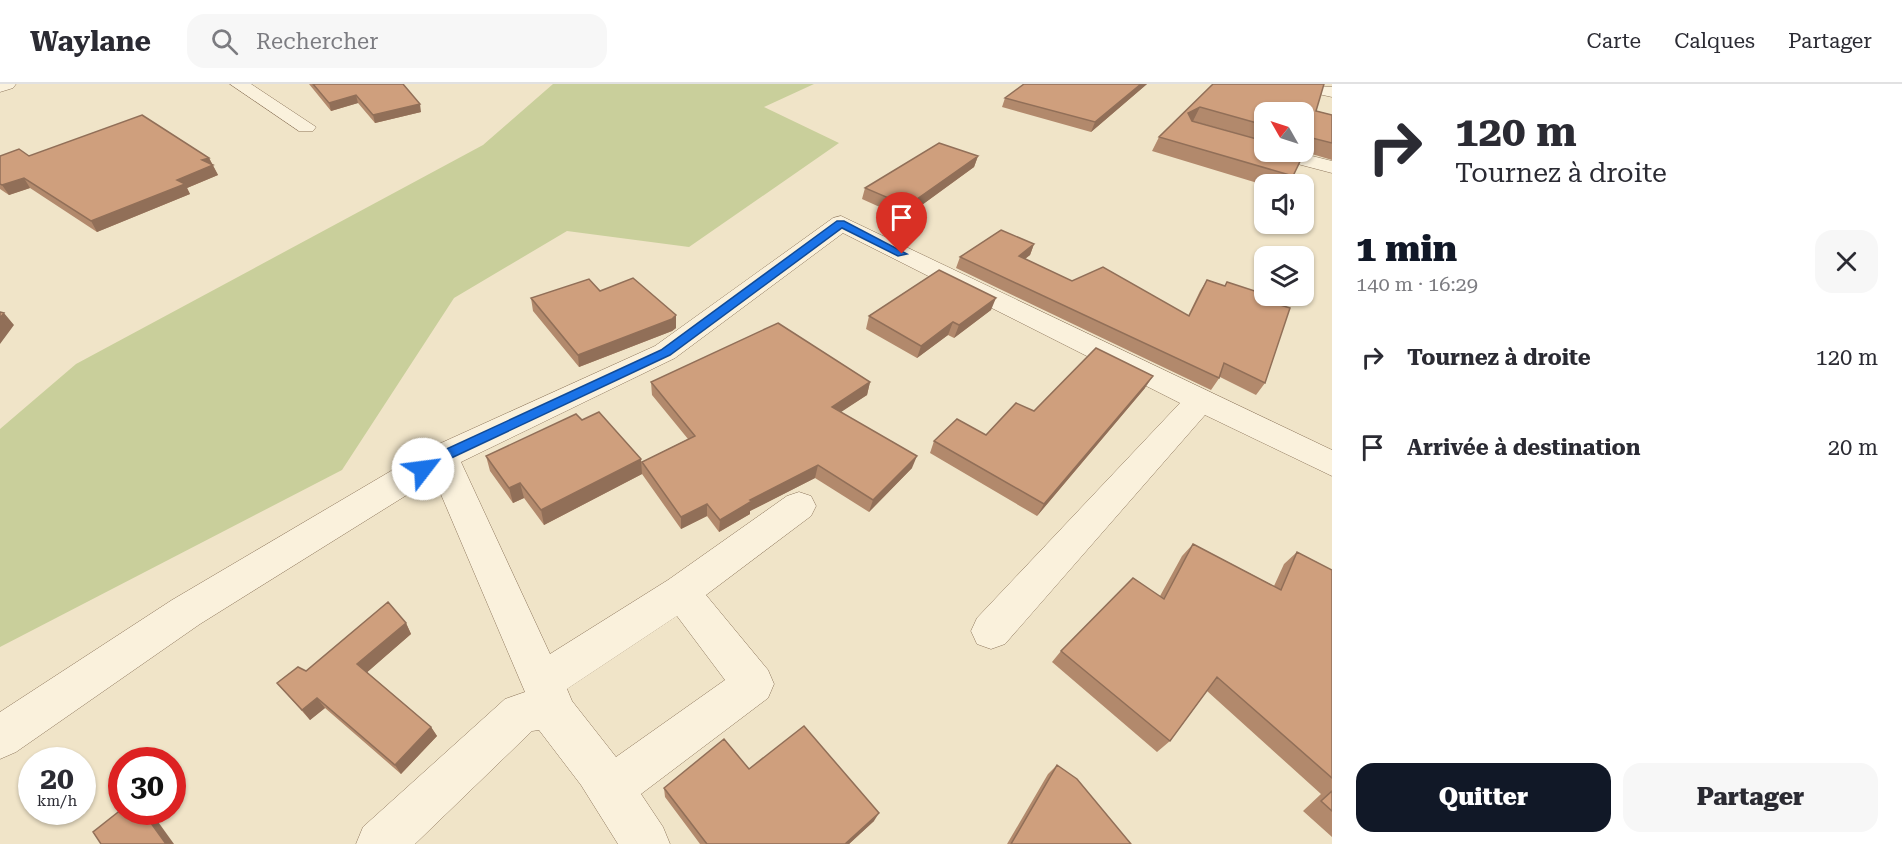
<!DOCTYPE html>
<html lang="fr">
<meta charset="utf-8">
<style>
body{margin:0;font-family:"Roboto Serif",serif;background:#f7f7f7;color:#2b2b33;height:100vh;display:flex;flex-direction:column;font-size:22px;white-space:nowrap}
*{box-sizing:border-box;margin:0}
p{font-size:20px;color:#7c7c81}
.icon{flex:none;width:33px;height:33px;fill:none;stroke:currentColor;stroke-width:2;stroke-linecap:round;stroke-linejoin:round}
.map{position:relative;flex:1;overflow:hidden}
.drawer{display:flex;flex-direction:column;background:#fff;width:570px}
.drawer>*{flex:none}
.guide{background:#fff;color:#2b2b33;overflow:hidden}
.needle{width:39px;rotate:309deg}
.buttons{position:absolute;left:1254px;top:18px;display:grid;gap:12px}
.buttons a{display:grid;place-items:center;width:60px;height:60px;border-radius:12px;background:#fff;box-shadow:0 2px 4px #0004;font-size:30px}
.speed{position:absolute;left:18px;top:663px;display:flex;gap:12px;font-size:30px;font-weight:700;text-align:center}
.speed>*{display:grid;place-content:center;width:78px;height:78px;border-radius:50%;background:#fff;box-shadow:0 2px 4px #0004;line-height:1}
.speed small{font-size:15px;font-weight:400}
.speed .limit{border:9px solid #d22;background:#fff;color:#111}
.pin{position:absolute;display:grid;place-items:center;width:51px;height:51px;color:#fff;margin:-62px -26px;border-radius:50% 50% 50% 0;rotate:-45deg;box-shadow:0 0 6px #0007}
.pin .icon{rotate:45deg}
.me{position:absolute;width:66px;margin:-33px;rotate:60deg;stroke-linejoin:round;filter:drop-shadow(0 0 4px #0008)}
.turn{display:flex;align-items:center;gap:21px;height:126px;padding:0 24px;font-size:27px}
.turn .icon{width:78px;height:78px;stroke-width:2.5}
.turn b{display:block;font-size:42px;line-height:51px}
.round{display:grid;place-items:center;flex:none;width:63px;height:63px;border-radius:18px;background:#f7f7f7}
.head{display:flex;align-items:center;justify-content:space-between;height:102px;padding:0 24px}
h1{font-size:36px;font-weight:800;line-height:45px;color:#111827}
.primary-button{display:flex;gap:12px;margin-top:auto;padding:12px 24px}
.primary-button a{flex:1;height:69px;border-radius:18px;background:#111827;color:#fff;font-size:24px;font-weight:800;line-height:69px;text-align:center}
.primary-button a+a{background:#f7f7f7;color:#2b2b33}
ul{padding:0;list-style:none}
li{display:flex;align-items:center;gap:18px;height:90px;padding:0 24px}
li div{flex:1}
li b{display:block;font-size:22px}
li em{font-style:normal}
header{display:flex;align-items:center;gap:36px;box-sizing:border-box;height:84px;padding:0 30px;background:#fff;border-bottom:2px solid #e1e1e2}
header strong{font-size:28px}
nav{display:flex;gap:33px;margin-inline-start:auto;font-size:21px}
.search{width:420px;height:54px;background:#f7f7f7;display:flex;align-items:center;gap:15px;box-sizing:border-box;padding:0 21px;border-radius:18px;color:#7c7c81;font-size:22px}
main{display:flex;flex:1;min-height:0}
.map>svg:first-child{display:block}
.green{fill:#c9cf9b}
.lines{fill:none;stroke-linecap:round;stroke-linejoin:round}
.minor-casing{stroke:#8d765c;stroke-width:1}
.minor{fill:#faf1dc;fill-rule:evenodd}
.wall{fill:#b2896c;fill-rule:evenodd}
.shaded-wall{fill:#916f58}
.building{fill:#cf9f7d;stroke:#916f58;stroke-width:1.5}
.route{fill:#1a73e8;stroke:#114b97;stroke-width:1.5}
</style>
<header>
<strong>Waylane</strong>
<div class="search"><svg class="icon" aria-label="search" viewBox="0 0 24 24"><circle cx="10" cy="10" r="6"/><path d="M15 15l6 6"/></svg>Rechercher</div>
<nav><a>Carte</a><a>Calques</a><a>Partager</a></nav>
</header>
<main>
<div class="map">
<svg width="1332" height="760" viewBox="0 0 1332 760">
<rect width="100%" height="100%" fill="#f0e4c8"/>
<path class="green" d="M 553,0 L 814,0 L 764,23 L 839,59 L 689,163 L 567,147 L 454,214 L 342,386 L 0,563 L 0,345 L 76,280 L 483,61 Z"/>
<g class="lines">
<g class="minor-casing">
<path id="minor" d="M 0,0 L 16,0 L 13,4 L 0,8 Z
M 230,0 L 251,0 L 316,43 L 313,47 L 299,47 Z
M 1288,0 L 1332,3 L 1332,13 L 1291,4 Z
M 1264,67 L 1296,68 L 1332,77 L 1332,89 L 1267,72 Z
M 841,132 L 1332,366 L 1332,392 L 1205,331 L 1005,560 L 991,565 L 977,560 L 971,547 L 977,534 L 1180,319 L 843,149 L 675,274 L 461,378 L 550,570 L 668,496 L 787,412 L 799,408 L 811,412 L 816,422 L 811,432 L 706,511 L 768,586 L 774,600 L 768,614 L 641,710 L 663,743 L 670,760 L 618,760 L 581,701 L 539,646 L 532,647 L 415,760 L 356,760 L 363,743 L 505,615 L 525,608 L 434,394 L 200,540 L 16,668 L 0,675 L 0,628 L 172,516 L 430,364 L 655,262 L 833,134 ZM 677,532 L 725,596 L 616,673 L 572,617 L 567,605 Z"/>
</g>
<use href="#minor" class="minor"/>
</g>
<path class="wall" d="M 309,0 L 403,0 L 421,28 L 375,39 L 358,19 L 331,27 Z
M 1147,0 L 1091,48 L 1002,23 L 1005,14 Z
M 1213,0 L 1332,31 L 1332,76 L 1305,68 L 1287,100 L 1264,100 L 1264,101 L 1152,67 L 1159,53 ZM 1264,28 L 1304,28 L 1304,68 L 1264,68 ZM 1193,37 L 1254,54 L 1192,37 Z
M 0,72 L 209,74 L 218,91 L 187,104 L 190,110 L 97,148 L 30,104 L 9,111 L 0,105 Z
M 978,72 L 974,83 L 904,134 L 862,115 L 865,104 Z
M 1034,160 L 1030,171 L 1025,175 L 1072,197 L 1188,232 L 1200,207 L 1207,196 L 1274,219 L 1265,299 L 1256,311 L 1220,293 L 1211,306 L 956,184 L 960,173 Z
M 600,207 L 676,244 L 672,247 L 579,283 L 533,227 L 531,214 Z
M 991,226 L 954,254 L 948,251 L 917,274 L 866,245 L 869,232 Z
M 651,298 L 870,298 L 867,311 L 840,328 L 912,384 L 869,428 L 815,394 L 750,427 L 750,430 L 719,448 L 707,432 L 681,445 L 642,390 L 544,441 L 524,414 L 513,419 L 490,387 L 486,372 L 582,336 L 642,378 L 688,355 L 652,311 Z
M 1145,304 L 1037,432 L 930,369 L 934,357 L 986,351 L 1034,327 Z
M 1193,460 L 1274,502 L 1284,480 L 1297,468 L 1332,486 L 1332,753 L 1303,727 L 1321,710 L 1207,607 L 1170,657 L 1157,668 L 1052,578 L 1061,567 L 1160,512 L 1182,472 Z
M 406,539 L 411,550 L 367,588 L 431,643 L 437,652 L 401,690 L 325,624 L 310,636 L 277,599 L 306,587 Z
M 1057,681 L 1131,760 L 1007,760 L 1048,690 Z
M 749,685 L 874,737 L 849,760 L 700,760 L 665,713 L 664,704 Z"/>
<path class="shaded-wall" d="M 1141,0 L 1147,0 L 1091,48 L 1095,38 Z
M 356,11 L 358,19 L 331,27 L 329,19 Z
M 420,20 L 421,28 L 375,39 L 373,31 Z
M 1200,23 L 1193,37 L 1181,43 L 1188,29 Z
M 978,72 L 974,83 L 904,134 L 907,122 Z
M 209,74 L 218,91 L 187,104 L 190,110 L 97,148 L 91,137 L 177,96 L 202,76 Z
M 24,94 L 30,104 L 9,111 L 2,101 Z
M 1034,160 L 1030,171 L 1014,183 L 1019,172 Z
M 996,214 L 991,226 L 954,254 L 959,241 Z
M 4,229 L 14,241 L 0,260 L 0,234 Z
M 676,231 L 676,244 L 672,247 L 579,283 L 578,271 Z
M 953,238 L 948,251 L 917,274 L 921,262 Z
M 1153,292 L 1145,304 L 1037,432 L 1044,420 Z
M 870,298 L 867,311 L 829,336 L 832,323 Z
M 917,372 L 912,384 L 869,428 L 873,416 Z
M 641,375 L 642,390 L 544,441 L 541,426 Z
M 818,381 L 815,394 L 750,427 L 750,430 L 719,448 L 720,436 L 750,416 Z
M 520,399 L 524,414 L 513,419 L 509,404 Z
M 707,420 L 707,432 L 681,445 L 681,433 Z
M 406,539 L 411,550 L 364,591 L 357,580 Z
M 317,614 L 325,624 L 310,636 L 302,626 Z
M 431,643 L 437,652 L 401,690 L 395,681 Z
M 143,728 L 151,728 L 174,760 L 166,760 Z
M 879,729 L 874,737 L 849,760 L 845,760 Z"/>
<path class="building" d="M 313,0 L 403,0 L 420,20 L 373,31 L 356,11 L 329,19 Z
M 1024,0 L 1141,0 L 1095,38 L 1005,14 Z
M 1213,0 L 1324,0 L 1316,27 L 1332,31 L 1332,59 L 1304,52 L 1304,28 L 1264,28 L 1264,41 L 1200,23 L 1188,29 L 1192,37 L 1264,57 L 1264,68 L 1305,67 L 1293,92 L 1159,53 Z
M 142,31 L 209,74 L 202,76 L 213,81 L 177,96 L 185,100 L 91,137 L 24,94 L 2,101 L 0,100 L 0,72 L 19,65 L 29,72 Z
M 939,59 L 978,72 L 907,122 L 865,104 Z
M 1001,146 L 1034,160 L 1019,172 L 1072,197 L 1103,183 L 1189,232 L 1207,196 L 1225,202 L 1227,198 L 1264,210 L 1264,212 L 1270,212 L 1276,214 L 1274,219 L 1290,224 L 1265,299 L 1224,279 L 1219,294 L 960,173 Z
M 939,186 L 996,214 L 959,241 L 953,238 L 921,262 L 869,232 Z
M 633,194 L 676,231 L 672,235 L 578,271 L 531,214 L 589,195 L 600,207 Z
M 0,228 L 4,229 L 0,234 Z
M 778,239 L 870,298 L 832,323 L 917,372 L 873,416 L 818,381 L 750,416 L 752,417 L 720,436 L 707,420 L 681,433 L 642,378 L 695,352 L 651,298 Z
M 1096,264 L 1153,292 L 1044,420 L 934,357 L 957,335 L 986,351 L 1016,319 L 1034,327 Z
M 599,328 L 641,375 L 541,426 L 520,399 L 509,404 L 486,372 L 576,330 L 582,336 Z
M 1193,460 L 1281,506 L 1297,468 L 1332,486 L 1332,694 L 1217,593 L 1170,657 L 1061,567 L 1133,494 L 1164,515 Z
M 388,518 L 406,539 L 357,580 L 431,643 L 395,681 L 317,614 L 302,626 L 277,599 L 298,583 L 306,587 Z
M 804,642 L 879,729 L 845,760 L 707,760 L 664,704 L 724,655 L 749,685 Z
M 1057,681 L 1077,695 L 1131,760 L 1011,760 Z
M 1332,707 L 1332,727 L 1321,717 Z
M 122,725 L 122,728 L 143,728 L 166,760 L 101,760 L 93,748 Z"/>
<path class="route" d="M 837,137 L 844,137 L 907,170 L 898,172 L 842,144 L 670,271 L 447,376 L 427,388 L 418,388 L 418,381 L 438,369 L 661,266 Z"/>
</svg>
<div class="buttons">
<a><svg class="needle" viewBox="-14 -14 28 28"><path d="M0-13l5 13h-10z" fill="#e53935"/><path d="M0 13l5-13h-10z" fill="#7c7c81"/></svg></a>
<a><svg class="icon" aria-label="sound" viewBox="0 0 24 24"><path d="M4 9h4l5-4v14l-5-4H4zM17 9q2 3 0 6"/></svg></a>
<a><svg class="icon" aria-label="layers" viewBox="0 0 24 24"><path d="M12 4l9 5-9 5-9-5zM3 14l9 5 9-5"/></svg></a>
</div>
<div class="speed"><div>20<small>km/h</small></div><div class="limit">30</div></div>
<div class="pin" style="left:902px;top:170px;background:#d93025"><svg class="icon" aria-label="arrive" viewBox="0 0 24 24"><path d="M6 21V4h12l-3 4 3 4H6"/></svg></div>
<svg class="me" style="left:423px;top:385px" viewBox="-20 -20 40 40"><circle r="19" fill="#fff"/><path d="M0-13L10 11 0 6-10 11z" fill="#1a73e8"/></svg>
</div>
<section class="drawer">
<div class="guide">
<div class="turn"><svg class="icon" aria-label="right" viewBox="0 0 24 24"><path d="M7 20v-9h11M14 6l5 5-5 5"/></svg><div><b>120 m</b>Tournez à droite</div></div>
</div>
<div class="head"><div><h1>1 min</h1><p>140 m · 16:29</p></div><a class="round"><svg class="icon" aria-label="close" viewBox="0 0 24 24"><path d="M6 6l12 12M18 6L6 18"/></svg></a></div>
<ul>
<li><svg class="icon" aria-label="right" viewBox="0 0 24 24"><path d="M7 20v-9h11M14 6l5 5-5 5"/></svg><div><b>Tournez à droite</b></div><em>120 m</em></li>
<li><svg class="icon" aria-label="arrive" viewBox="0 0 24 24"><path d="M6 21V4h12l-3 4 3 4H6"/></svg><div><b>Arrivée à destination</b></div><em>20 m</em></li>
</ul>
<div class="primary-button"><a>Quitter</a><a>Partager</a></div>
</section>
</main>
